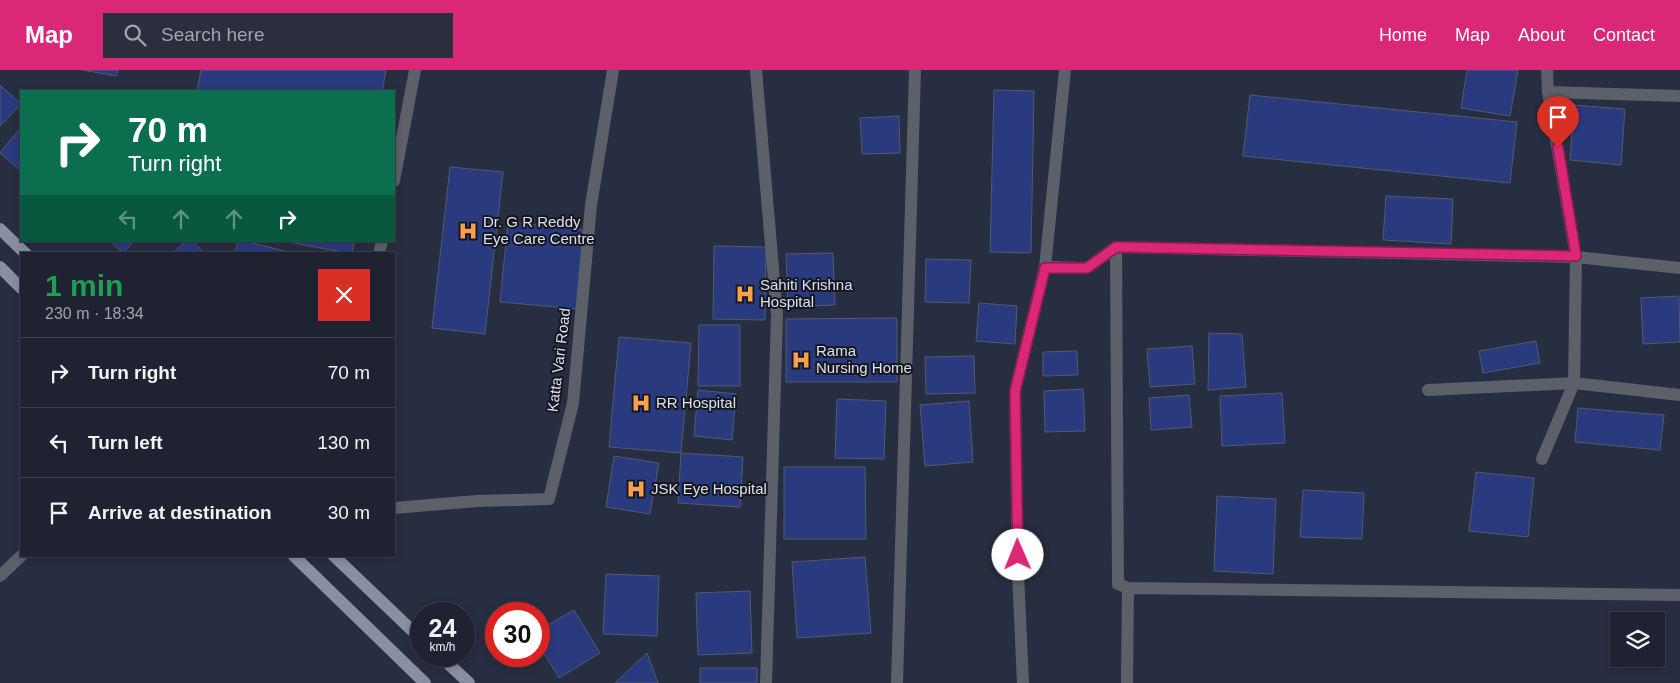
<!DOCTYPE html>
<meta charset="utf-8">
<style>
body{margin:0;font-family:Arial,sans-serif;background:#2b2f3d;color:#f1f3f6;height:100vh;display:flex;flex-direction:column;font-size:19px;white-space:nowrap}
*{box-sizing:border-box;margin:0}
p{font-size:16px;color:#a1a4ab}
.icon{flex:none;width:28px;height:28px;fill:none;stroke:currentColor;stroke-width:2;stroke-linecap:round;stroke-linejoin:round}
.map{position:relative;flex:1;overflow:hidden}
.drawer{position:absolute;left:20px;top:182px;width:375px;height:305px;display:flex;flex-direction:column;background:#1e2231;border-radius:0px;box-shadow:0 2px 8px #0003,0 0 0 1px #3c3f4d}
.drawer>*{flex:none}
.guide{position:absolute;left:20px;top:20px;width:375px;height:152px;border-radius:0px;box-shadow:0 2px 8px #0003,0 0 0 1px #3c3f4d;background:#0b6e4f;color:#fff;overflow:hidden}
.buttons{position:absolute;left:1610px;top:542px;display:grid;gap:10px}
.buttons a{display:grid;place-items:center;width:55px;height:55px;border-radius:0px;background:#1e2231;box-shadow:0 2px 8px #0003,0 0 0 1px #3c3f4d;font-size:25px}
.speed{position:absolute;left:410px;top:532px;display:flex;gap:10px;font-size:25px;font-weight:700;text-align:center}
.speed>*{display:grid;place-content:center;width:65px;height:65px;border-radius:50%;background:#1e2231;box-shadow:0 2px 8px #0003,0 0 0 1px #3c3f4d;line-height:1}
.speed small{font-size:12px;font-weight:400}
.speed .limit{border:8px solid #d22;background:#fff;color:#111}
.pin{position:absolute;display:grid;place-items:center;width:42px;height:42px;color:#fff;margin:-51px -21px;border-radius:50% 50% 50% 0;rotate:-45deg;box-shadow:0 0 5px #0007}
.pin .icon{rotate:45deg}
.me{position:absolute;width:55px;margin:-28px;rotate:359deg;stroke-linejoin:round;filter:drop-shadow(0 0 4px #0008)}
.turn{display:flex;align-items:center;gap:18px;height:105px;padding:0 25px;font-size:22px}
.turn .icon{width:65px;height:65px;stroke-width:2.5}
.turn b{display:block;font-size:35px;line-height:42px}
.lanes{display:flex;align-items:center;height:48px;padding:0 25px;background:#0003;justify-content:center;gap:25px;direction:ltr}
.lanes .off{opacity:.35}
.round{display:grid;place-items:center;flex:none;width:52px;height:52px;border-radius:0px;background:#2b2f3d}
.summary{display:flex;align-items:center;justify-content:space-between;height:85px;padding:0 25px}
h1{font-size:30px;font-weight:800;line-height:38px;color:#1e9e55}
ul{padding:0;list-style:none}
li{display:flex;align-items:center;gap:15px;height:70px;padding:0 25px;border-top:1px solid #3c3f4d}
li div{flex:1}
li b{display:block;font-size:19px}
li em{font-style:normal}
header{display:flex;align-items:center;gap:30px;box-sizing:border-box;height:70px;padding:0 25px;background:#db2777;color:#fff}
header strong{font-size:24px}
nav{display:flex;gap:28px;margin-inline-start:auto;font-size:18px}
.search{width:350px;height:45px;background:#2b2f3d;display:flex;align-items:center;gap:12px;box-sizing:border-box;padding:0 18px;border-radius:0px;color:#a1a4ab;font-size:19px}
.map>svg:first-child{display:block}
.building{fill:#2a3a7f;stroke:#52596e}
.lines{fill:none;stroke-linecap:round;stroke-linejoin:round}
.lane{stroke:#5c6069;stroke-width:12}
.street{stroke:#5c6069;stroke-width:12}
.primary{stroke:#888fa2;stroke-width:12}
.route-casing{stroke:#8e194d;stroke-width:12}
.route{stroke:#db2777;stroke-width:9}
.labels{text-anchor:middle;stroke-width:4;stroke-linejoin:round;paint-order:stroke}
.poi-label{font-size:15px;fill:#dce0ed;stroke:#14171f;text-anchor:start}
.street-label{font-size:15px;fill:#dce0ed;stroke:#14171f}
</style>
<header>
<strong>Map</strong>
<div class="search"><svg class="icon" aria-label="search" viewBox="0 0 24 24"><circle cx="10" cy="10" r="6"/><path d="M15 15l6 6"/></svg>Search here</div>
<nav><a>Home</a><a>Map</a><a>About</a><a>Contact</a></nav>
</header>
<div class="map">
<svg width="1680" height="613" viewBox="0 0 1680 613">
<rect width="100%" height="100%" fill="#282e41"/>
<path class="building" d="M 82,0 L 118,0 L 116,6 Z
M 201,0 L 386,0 L 382,21 L 197,21 Z
M 1467,0 L 1518,0 L 1510,46 L 1461,38 Z
M 0,15 L 21,34 L 0,56 Z
M 994,20 L 1034,21 L 1031,183 L 990,182 Z
M 1250,25 L 1517,52 L 1510,113 L 1243,86 Z
M 1574,35 L 1625,39 L 1621,95 L 1570,90 Z
M 899,46 L 900,83 L 862,84 L 860,48 Z
M 21,57 L 21,101 L 0,83 Z
M 450,97 L 503,102 L 485,264 L 432,258 Z
M 1386,126 L 1453,129 L 1451,174 L 1383,170 Z
M 508,152 L 585,160 L 577,239 L 500,232 Z
M 113,171 L 134,171 L 123,183 L 112,173 Z
M 186,171 L 193,171 L 205,184 L 172,184 Z
M 238,171 L 244,171 L 297,184 L 235,184 Z
M 283,171 L 354,171 L 352,184 Z
M 714,176 L 766,177 L 765,250 L 713,249 Z
M 833,183 L 835,235 L 788,237 L 786,184 Z
M 926,189 L 971,190 L 969,233 L 925,232 Z
M 1679,226 L 1680,272 L 1643,274 L 1641,228 Z
M 979,233 L 1017,236 L 1015,274 L 976,271 Z
M 897,248 L 897,312 L 786,312 L 786,249 Z
M 699,255 L 740,255 L 740,316 L 698,316 Z
M 1209,263 L 1242,264 L 1246,317 L 1208,320 Z
M 619,267 L 691,273 L 681,383 L 609,377 Z
M 1536,271 L 1540,293 L 1483,303 L 1479,281 Z
M 1192,276 L 1195,314 L 1150,317 L 1147,279 Z
M 1077,281 L 1078,305 L 1043,306 L 1043,282 Z
M 974,286 L 975,323 L 926,324 L 925,287 Z
M 1083,319 L 1085,361 L 1045,362 L 1044,321 Z
M 698,320 L 736,324 L 732,370 L 694,366 Z
M 1282,323 L 1285,373 L 1222,376 L 1220,326 Z
M 1189,325 L 1192,357 L 1151,360 L 1149,328 Z
M 837,329 L 886,331 L 884,389 L 835,388 Z
M 969,331 L 973,392 L 925,396 L 920,335 Z
M 1578,338 L 1664,345 L 1660,380 L 1575,372 Z
M 681,383 L 743,387 L 740,437 L 678,433 Z
M 614,386 L 659,393 L 650,444 L 606,437 Z
M 784,397 L 865,397 L 866,469 L 784,469 Z
M 1476,402 L 1534,408 L 1528,467 L 1469,461 Z
M 1303,420 L 1364,423 L 1362,469 L 1300,467 Z
M 1217,426 L 1276,429 L 1273,504 L 1214,501 Z
M 865,487 L 871,563 L 797,568 L 792,492 Z
M 606,504 L 659,506 L 657,566 L 603,564 Z
M 750,521 L 752,583 L 698,585 L 696,523 Z
M 574,540 L 600,583 L 559,608 L 539,575 L 539,560 Z
M 647,583 L 658,613 L 615,613 Z
M 700,598 L 757,598 L 757,613 L 700,613 Z"/>
<g class="lines">
<path class="lane" d="M 0,506 L 21,486"/>
<path class="street" d="M 756,0 L 777,245 L 766,613
M 1548,22 L 1680,26
M 394,111 L 415,0
M 1116,177 L 1118,514 L 1128,518 L 1680,525
M 379,184 L 382,171
M 1045,197 L 1087,198 L 1116,177 L 1576,187 L 1680,198
M 1428,320 L 1574,313 L 1680,325
M 1542,389 L 1574,313 L 1576,187 L 1548,22 L 1547,0
M 394,438 L 477,431 L 549,429 L 573,333 L 591,135 L 613,0
M 897,613 L 915,0
M 1023,613 L 1018,504 L 1015,321 L 1045,197 L 1065,0
M 1127,613 L 1128,518"/>
<path class="primary" d="M 0,159 L 26,184
M 0,197 L 21,218
M 294,486 L 425,613
M 334,486 L 421,569
M 440,586 L 469,613"/>
</g>
<g class="lines">
<g class="route-casing">
<path id="route" d="M 1018,485 L 1015,321 L 1045,198 L 1087,198 L 1116,177 L 1576,186 L 1558,77"/>
</g>
<use href="#route" class="route"/>
</g>
<defs>
<g id="hospital-bare" transform="scale(1.5)"><path d="M-5-5h3v3.5h4V-5h3V5h-3V1.5h-4V5h-3Z" fill="#fa9f4e" stroke="#14171f" stroke-width="2.5" paint-order="stroke"/></g>
</defs>
<g fill-rule="evenodd">
<use href="#hospital-bare" x="468" y="161"/>
<use href="#hospital-bare" x="745" y="224"/>
<use href="#hospital-bare" x="801" y="290"/>
<use href="#hospital-bare" x="641" y="333"/>
<use href="#hospital-bare" x="636" y="419"/>
</g>
<g class="labels">
<g class="poi-label">
<text x="483" y="157">Dr. G R Reddy<tspan x="483" dy="17">Eye Care Centre</tspan></text>
<text x="760" y="220">Sahiti Krishna<tspan x="760" dy="17">Hospital</tspan></text>
<text x="816" y="286">Rama<tspan x="816" dy="17">Nursing Home</tspan></text>
<text x="656" y="338">RR Hospital</text>
<text x="651" y="424">JSK Eye Hospital</text>
</g>
<g class="street-label">
<text transform="translate(559 290) rotate(-83)" y="5">Katta Vari Road</text>
</g>
</g>
</svg>
<div class="buttons">
<a><svg class="icon" aria-label="layers" viewBox="0 0 24 24"><path d="M12 4l9 5-9 5-9-5zM3 14l9 5 9-5"/></svg></a>
</div>
<div class="speed"><div>24<small>km/h</small></div><div class="limit">30</div></div>
<div class="pin" style="left:1558px;top:77px;background:#d93025"><svg class="icon" aria-label="arrive" viewBox="0 0 24 24"><path d="M6 21V4h12l-3 4 3 4H6"/></svg></div>
<svg class="me" style="left:1018px;top:485px" viewBox="-20 -20 40 40"><circle r="19" fill="#fff"/><path d="M0-13L10 11 0 6-10 11z" fill="#db2777"/></svg>
<div class="guide">
<div class="turn"><svg class="icon" aria-label="right" viewBox="0 0 24 24"><path d="M7 20v-9h11M14 6l5 5-5 5"/></svg><div><b>70 m</b>Turn right</div></div>
<div class="lanes"><svg class="icon off" aria-label="left" viewBox="0 0 24 24"><path d="M17 20v-9H6M10 6l-5 5 5 5"/></svg><svg class="icon off" aria-label="ahead" viewBox="0 0 24 24"><path d="M12 20V5M6 11l6-6 6 6"/></svg><svg class="icon off" aria-label="ahead" viewBox="0 0 24 24"><path d="M12 20V5M6 11l6-6 6 6"/></svg><svg class="icon" aria-label="right" viewBox="0 0 24 24"><path d="M7 20v-9h11M14 6l5 5-5 5"/></svg></div>
</div>
<section class="drawer">
<div class="summary"><div><h1>1 min</h1><p>230 m · 18:34</p></div><a class="round" style="background:#d93025;color:#fff"><svg class="icon" aria-label="close" viewBox="0 0 24 24"><path d="M6 6l12 12M18 6L6 18"/></svg></a></div>
<ul>
<li><svg class="icon" aria-label="right" viewBox="0 0 24 24"><path d="M7 20v-9h11M14 6l5 5-5 5"/></svg><div><b>Turn right</b></div><em>70 m</em></li>
<li><svg class="icon" aria-label="left" viewBox="0 0 24 24"><path d="M17 20v-9H6M10 6l-5 5 5 5"/></svg><div><b>Turn left</b></div><em>130 m</em></li>
<li><svg class="icon" aria-label="arrive" viewBox="0 0 24 24"><path d="M6 21V4h12l-3 4 3 4H6"/></svg><div><b>Arrive at destination</b></div><em>30 m</em></li>
</ul>
</section>
</div>
